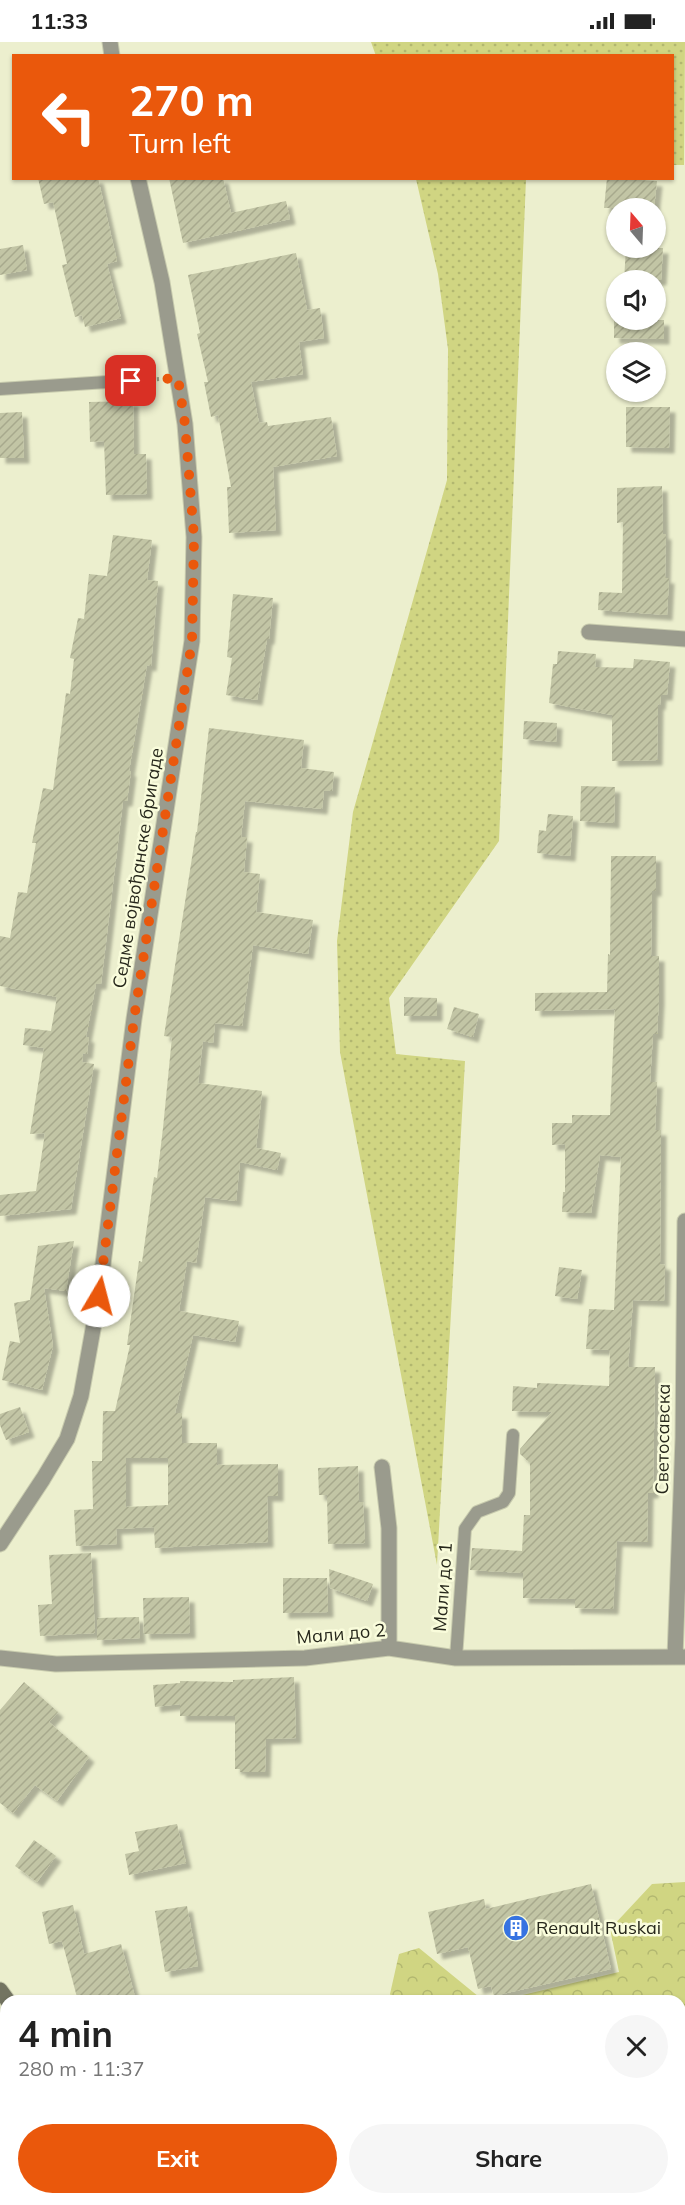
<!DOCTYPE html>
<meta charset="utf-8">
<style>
body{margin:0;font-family:Mulish,sans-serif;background:#f6f6f6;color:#222;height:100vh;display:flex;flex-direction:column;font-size:22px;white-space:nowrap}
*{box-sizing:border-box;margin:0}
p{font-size:20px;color:#767676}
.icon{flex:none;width:33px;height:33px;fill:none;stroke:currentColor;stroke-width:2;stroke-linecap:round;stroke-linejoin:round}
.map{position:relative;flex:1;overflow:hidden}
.side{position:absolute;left:0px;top:1953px;width:686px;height:210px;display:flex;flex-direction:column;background:#fff;border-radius:18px 18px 0 0;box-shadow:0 2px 4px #0004}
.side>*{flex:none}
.guide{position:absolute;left:12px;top:12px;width:662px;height:126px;border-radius:0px;box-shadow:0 2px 4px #0004;background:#ea580c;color:#fff;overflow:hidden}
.needle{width:39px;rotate:341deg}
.buttons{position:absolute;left:606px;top:156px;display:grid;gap:12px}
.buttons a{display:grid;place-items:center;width:60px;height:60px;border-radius:50%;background:#fff;box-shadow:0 2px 4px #0004;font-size:30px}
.pin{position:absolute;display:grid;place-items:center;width:51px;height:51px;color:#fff;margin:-26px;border-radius:12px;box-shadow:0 3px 9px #0006}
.me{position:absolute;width:66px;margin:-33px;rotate:8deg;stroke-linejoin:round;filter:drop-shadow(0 0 4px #0008)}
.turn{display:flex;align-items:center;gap:21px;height:126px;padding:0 18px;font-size:27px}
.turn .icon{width:78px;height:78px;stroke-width:2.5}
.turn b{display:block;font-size:42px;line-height:51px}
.round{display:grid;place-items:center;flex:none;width:63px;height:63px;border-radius:32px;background:#f6f6f6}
.head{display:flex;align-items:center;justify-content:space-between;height:102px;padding:0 18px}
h1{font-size:36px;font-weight:700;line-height:45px}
.cta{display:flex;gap:12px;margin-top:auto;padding:12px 18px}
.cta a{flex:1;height:69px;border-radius:36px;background:#ea580c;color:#fff;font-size:24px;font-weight:700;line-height:69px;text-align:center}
.cta a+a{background:#f6f6f6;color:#222}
.status{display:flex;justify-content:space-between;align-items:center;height:42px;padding:0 30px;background:#fff;direction:ltr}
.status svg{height:16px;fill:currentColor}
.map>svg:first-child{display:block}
.grass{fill:url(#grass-dots)}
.forest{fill:url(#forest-crowns)}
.building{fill:url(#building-hatch);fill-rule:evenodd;filter:url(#shadow)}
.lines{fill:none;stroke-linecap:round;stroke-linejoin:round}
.lane-casing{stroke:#c8cbae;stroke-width:14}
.street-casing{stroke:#c8cbae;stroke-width:17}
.secondary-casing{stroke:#c8cbae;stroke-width:17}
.path{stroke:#9c9e86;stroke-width:4;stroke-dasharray:4.5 4.5;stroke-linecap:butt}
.lane{stroke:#9a9b8d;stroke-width:12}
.street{stroke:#9a9b8d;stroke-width:15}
.secondary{stroke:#737461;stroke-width:15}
.route{stroke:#ea580c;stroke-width:10;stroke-dasharray:0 18}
.labels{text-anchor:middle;stroke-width:5;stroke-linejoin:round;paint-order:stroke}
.street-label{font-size:18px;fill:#26271b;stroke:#f9fcdb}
.poi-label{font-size:18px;fill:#26271b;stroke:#f9fcdb;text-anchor:start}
</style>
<div class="status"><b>11:33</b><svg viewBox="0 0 49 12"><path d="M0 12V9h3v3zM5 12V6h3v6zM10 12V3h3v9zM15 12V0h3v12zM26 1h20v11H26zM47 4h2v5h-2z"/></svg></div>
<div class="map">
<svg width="685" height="2163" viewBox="0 0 685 2163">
<defs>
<pattern id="grass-dots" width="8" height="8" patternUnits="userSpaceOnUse" patternTransform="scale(1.5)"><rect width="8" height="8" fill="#d0d582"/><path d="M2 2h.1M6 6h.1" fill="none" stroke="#b2b770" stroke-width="1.8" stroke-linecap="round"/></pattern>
<pattern id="forest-crowns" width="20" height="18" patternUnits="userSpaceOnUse" patternTransform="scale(1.5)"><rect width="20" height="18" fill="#d0d582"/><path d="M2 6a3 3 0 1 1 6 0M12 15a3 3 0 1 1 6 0" fill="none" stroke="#b2b770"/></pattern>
<pattern id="building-hatch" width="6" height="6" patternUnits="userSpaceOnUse" patternTransform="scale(1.5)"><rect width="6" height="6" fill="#c2c5a5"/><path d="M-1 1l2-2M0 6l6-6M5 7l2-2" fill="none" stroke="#a7a98d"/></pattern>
<filter id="shadow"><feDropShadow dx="5.5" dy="5.5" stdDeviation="1.5" flood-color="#0004"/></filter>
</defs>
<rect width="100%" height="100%" fill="#ecefce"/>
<path class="grass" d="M 371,0 L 685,0 L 684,123 L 672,123 L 672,14 L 376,14 Z
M 416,137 L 526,137 L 499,799 L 389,956 L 396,1012 L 465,1019 L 437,1523 L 340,1010 L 337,899 L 353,770 L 447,438 L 448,307 L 438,232 Z"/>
<path class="forest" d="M 685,1840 L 685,2066 L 680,2066 L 680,1959 L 497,1959 L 619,1930 L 610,1887 L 652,1842 Z
M 419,1906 L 484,1959 L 393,1959 L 390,1952 L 399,1912 Z
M 95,2157 L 217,2157 L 216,2163 L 96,2163 Z"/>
<path class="building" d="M 38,136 L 98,136 L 117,219 L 107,222 L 121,276 L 85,285 L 82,273 L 75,275 L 62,223 L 67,222 L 53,160 L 44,162 Z
M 169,136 L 223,136 L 231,171 L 286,159 L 290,177 L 183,201 Z
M 607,136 L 657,139 L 654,166 L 604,166 Z
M 23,203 L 27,228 L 0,233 L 0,207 Z
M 626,206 L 663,206 L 661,238 L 624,238 Z
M 296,211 L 307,268 L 320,266 L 324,296 L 299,300 L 303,332 L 251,340 L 259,381 L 267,380 L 268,384 L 331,375 L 337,414 L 273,425 L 276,488 L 229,491 L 227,445 L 231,445 L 218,373 L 211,375 L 204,340 L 208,340 L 197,292 L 200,291 L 188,233 Z
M 614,278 L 664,278 L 664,297 L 614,296 Z
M 133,359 L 134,412 L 146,412 L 147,452 L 106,453 L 104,399 L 90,400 L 89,360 Z
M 626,365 L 670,365 L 669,406 L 626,405 Z
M 22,370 L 24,416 L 0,416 L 0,371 Z
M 662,444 L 663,492 L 666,492 L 665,536 L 669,536 L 667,573 L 598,568 L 599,550 L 622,551 L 623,480 L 617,481 L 617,446 Z
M 113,493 L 152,498 L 147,538 L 158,539 L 151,624 L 147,623 L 129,729 L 131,729 L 127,759 L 123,759 L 101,942 L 96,942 L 86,995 L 89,995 L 87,1012 L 83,1011 L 82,1020 L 94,1022 L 71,1167 L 0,1174 L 0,1153 L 36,1149 L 45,1091 L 30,1092 L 44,1006 L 23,1003 L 25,986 L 51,989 L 57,955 L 0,944 L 0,894 L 10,896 L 18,850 L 27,851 L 36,801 L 32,801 L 43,746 L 53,748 L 66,651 L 70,652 L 74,617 L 70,616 L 78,576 L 84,577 L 89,532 L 107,534 Z
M 233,552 L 273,556 L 269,597 L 267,597 L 257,658 L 226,653 L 232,616 L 227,615 Z
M 558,609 L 596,612 L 595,625 L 633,626 L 634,617 L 670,620 L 667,653 L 661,653 L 660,663 L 658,662 L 657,718 L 612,719 L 612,673 L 549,661 L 553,622 L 557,622 Z
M 524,679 L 557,681 L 556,700 L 523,697 Z
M 209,686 L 304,698 L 301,726 L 334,730 L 332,749 L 324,749 L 322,767 L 245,759 L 241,795 L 247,795 L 244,830 L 260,832 L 256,870 L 313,878 L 308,912 L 253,903 L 242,984 L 215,981 L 213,1001 L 203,999 L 198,1041 L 262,1049 L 256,1106 L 281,1111 L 277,1128 L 240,1120 L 236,1159 L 205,1155 L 196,1221 L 187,1219 L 179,1269 L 239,1279 L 235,1300 L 193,1293 L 175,1371 L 182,1371 L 182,1401 L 217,1401 L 217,1423 L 278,1422 L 278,1454 L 267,1454 L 268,1500 L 155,1506 L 154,1485 L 116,1487 L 117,1502 L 76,1504 L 74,1468 L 93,1467 L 92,1419 L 102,1419 L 103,1369 L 115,1369 L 130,1303 L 127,1303 L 139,1219 L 142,1220 L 154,1135 L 157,1136 L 163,1086 L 172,995 L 164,994 L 196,790 L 197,790 ZM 126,1416 L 168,1416 L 168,1463 L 126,1465 Z
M 581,744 L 615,745 L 614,781 L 580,779 Z
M 548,772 L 573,774 L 570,814 L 537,811 L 539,788 L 546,789 Z
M 611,814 L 656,814 L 656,849 L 652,849 L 651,914 L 659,914 L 659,957 L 657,992 L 653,992 L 650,1040 L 657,1040 L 655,1088 L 661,1088 L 660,1222 L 665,1223 L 664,1259 L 633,1258 L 628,1325 L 655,1325 L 653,1451 L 648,1451 L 647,1500 L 617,1499 L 613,1567 L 575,1566 L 575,1557 L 523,1556 L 523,1531 L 470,1528 L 472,1506 L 522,1509 L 524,1473 L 530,1473 L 530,1421 L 520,1412 L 520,1407 L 552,1370 L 512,1369 L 513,1344 L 537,1346 L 537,1341 L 609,1344 L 610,1308 L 586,1307 L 589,1267 L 614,1268 L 621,1115 L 600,1113 L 591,1171 L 562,1170 L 563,1150 L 565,1150 L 565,1102 L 552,1103 L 552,1081 L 572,1081 L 572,1073 L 610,1073 L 615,967 L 535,969 L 535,951 L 607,950 L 608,912 L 610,913 Z
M 404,955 L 437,956 L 437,974 L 404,974 Z
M 454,965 L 479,972 L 473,995 L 447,987 Z
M 74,1199 L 66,1249 L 44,1246 L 53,1304 L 42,1348 L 2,1338 L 10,1299 L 20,1301 L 14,1261 L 30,1258 L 38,1204 Z
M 559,1225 L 582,1228 L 577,1257 L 555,1254 Z
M 20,1365 L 29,1390 L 6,1398 L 0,1383 L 0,1372 Z
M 358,1424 L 359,1460 L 363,1460 L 365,1501 L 328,1502 L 327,1453 L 319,1453 L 318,1426 Z
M 91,1511 L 95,1591 L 40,1594 L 38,1563 L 52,1562 L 49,1513 Z
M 329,1527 L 373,1542 L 367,1559 L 330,1546 Z
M 283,1536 L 327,1536 L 328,1570 L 283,1571 Z
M 189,1555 L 190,1591 L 144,1592 L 143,1556 Z
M 139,1575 L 140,1596 L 97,1598 L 97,1576 Z
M 294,1635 L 296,1696 L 266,1697 L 265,1730 L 240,1730 L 240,1727 L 235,1727 L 235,1674 L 180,1674 L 180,1662 L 155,1665 L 153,1643 L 180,1641 L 180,1639 L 233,1640 L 233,1638 Z
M 24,1640 L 58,1670 L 49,1680 L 89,1715 L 57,1759 L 35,1743 L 13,1771 L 0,1761 L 0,1668 Z
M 177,1782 L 186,1821 L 129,1833 L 125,1812 L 139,1809 L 135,1790 Z
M 34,1798 L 56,1814 L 37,1840 L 15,1824 Z
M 591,1842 L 611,1927 L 494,1954 L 491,1944 L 478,1947 L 468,1905 L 437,1912 L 428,1870 L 484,1857 L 486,1867 Z
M 73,1863 L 84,1912 L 121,1902 L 135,1955 L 120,1959 L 97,1959 L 95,1955 L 78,1959 L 62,1899 L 49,1902 L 42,1870 Z
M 187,1864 L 198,1924 L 165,1930 L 155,1869 Z"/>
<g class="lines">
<g class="lane-casing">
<path id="lane" d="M 0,347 L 107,340
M 456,1616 L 465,1487 L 477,1470 L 503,1460 L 509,1451 L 513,1393"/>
</g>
<g class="street-casing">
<path id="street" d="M 110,0 L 112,14
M 589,590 L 685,597
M 382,1425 L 389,1486 L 389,1606
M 0,1502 L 43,1437 L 67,1397 L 81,1354 L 99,1254 L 134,977 L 192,599 L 194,495 L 185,382 L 162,240 L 138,136
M 675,1615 L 683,1396 L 685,1179
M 0,1616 L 56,1622 L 305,1616 L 389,1606 L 456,1616 L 685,1615
M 416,2157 L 424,2163
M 227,2163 L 227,2157
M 651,2163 L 651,2157"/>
</g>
<g class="secondary-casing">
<path id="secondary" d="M 0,1948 L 8,1959
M 79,2157 L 80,2163"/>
</g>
<path class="path" d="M 121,340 L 159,337"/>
<use href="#lane" class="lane"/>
<use href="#street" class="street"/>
<use href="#secondary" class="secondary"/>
</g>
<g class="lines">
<path class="route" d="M 99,1254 L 134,977 L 192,599 L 194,495 L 185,382 L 178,336 L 131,339"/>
</g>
<defs>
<g id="building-disc" transform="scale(1.35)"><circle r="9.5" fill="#3673e1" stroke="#f9fcdb"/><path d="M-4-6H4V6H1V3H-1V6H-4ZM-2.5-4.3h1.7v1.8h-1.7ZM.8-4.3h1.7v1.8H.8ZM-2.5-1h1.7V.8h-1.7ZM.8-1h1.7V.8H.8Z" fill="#fff"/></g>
</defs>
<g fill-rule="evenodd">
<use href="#building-disc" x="516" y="1886"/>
</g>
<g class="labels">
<g class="street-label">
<text transform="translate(138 826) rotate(-81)" y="6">Седме војвођанске бригаде</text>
<text transform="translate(663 1397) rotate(-89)" y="6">Светосавска</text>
<text transform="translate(443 1545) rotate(-86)" y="6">Мали до 1</text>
<text transform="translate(341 1592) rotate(-5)" y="6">Мали до 2</text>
</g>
<g class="poi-label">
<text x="536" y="1892">Renault Ruskai</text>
</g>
</g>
</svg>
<div class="buttons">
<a><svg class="needle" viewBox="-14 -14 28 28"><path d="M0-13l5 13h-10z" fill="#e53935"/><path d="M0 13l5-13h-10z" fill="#767676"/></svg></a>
<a><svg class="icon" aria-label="sound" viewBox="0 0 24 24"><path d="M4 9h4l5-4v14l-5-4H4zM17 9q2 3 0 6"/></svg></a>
<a><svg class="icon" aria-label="layers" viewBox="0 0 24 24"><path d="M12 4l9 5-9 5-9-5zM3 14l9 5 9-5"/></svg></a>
</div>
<div class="pin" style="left:131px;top:339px;background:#d93025"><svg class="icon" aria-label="arrive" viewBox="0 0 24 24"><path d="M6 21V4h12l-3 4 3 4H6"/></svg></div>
<svg class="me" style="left:99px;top:1254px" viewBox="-20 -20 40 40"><circle r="19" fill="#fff"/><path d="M0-13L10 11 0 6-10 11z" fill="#ea580c"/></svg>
<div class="guide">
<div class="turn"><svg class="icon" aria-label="left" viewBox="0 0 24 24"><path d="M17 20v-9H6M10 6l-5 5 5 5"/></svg><div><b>270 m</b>Turn left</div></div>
</div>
<section class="side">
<div class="head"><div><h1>4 min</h1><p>280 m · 11:37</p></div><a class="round"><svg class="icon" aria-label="close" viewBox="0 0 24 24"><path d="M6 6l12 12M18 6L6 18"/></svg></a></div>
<div class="cta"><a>Exit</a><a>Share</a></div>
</section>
</div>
